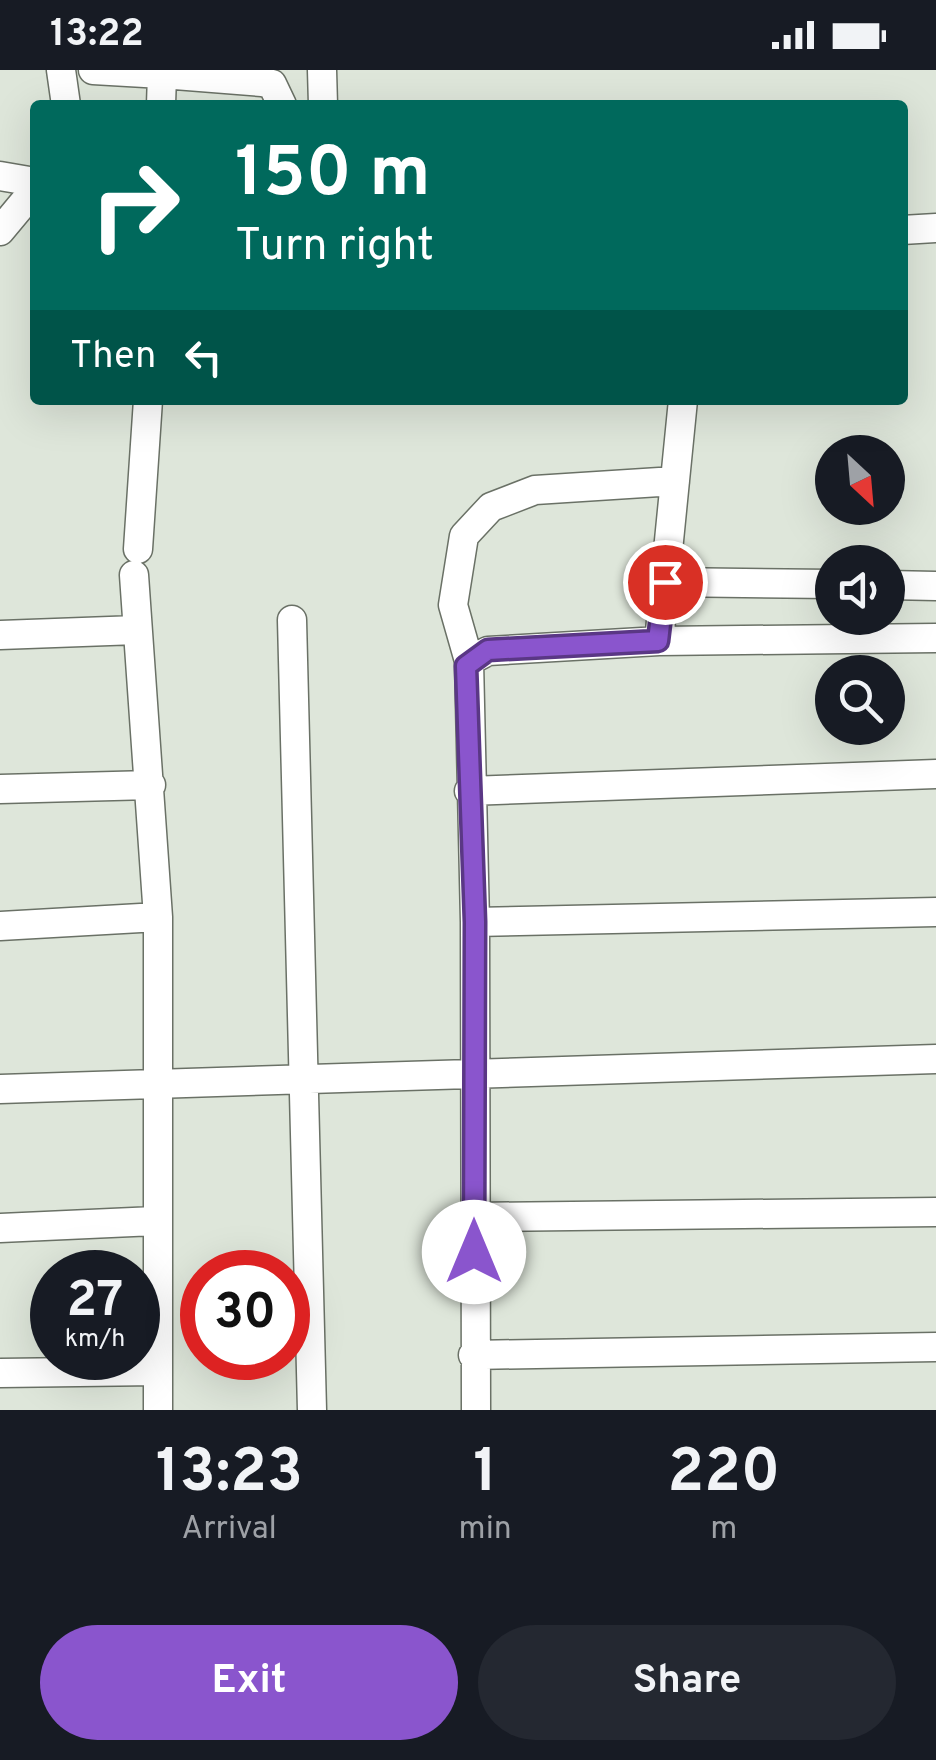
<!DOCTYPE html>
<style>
body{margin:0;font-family:Overpass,sans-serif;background:#242831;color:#f1f3f6;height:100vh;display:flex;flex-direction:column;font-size:38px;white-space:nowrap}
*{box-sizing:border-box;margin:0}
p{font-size:32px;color:#9ea1a6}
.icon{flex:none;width:55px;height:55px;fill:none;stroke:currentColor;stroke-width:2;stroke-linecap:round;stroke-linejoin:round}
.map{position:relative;height:1340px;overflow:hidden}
.details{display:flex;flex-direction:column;background:#171b24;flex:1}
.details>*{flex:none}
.top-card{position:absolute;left:30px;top:30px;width:878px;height:305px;border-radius:10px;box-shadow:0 10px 40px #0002;background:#00695c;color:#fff;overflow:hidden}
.needle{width:65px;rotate:154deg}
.controls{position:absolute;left:815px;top:365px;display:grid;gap:20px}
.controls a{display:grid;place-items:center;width:90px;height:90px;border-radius:50%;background:#171b24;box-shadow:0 10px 40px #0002;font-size:50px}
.speed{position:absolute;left:30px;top:1180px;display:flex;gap:20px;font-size:50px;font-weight:700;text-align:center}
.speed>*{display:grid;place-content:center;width:130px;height:130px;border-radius:50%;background:#171b24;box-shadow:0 10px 40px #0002;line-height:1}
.speed small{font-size:25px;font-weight:400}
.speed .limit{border:15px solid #d22;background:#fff;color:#111}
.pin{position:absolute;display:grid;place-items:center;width:85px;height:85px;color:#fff;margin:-42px;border:5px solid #fff;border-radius:50%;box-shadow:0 2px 10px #0007}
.me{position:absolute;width:110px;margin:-55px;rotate:0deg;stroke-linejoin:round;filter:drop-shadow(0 0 8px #0008)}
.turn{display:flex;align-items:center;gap:35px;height:210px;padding:0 40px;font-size:45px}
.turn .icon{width:130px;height:130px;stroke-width:2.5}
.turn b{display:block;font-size:70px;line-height:85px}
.then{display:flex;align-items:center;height:95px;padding:0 40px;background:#0003;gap:20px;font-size:38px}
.eta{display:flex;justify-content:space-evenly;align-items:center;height:170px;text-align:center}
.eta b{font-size:60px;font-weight:700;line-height:70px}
.cta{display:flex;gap:20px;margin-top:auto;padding:20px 40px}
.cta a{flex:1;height:115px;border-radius:60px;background:#8a55cd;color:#fff;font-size:40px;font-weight:700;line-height:115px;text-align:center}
.cta a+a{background:#242831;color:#f1f3f6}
.status{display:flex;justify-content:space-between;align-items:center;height:70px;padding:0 50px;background:#171b24;direction:ltr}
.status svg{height:28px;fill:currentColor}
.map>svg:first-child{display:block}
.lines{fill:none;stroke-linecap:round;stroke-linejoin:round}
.minor-casing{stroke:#6a7166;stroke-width:31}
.minor{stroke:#fff;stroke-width:28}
.route-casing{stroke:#5a3785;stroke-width:25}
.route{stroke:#8a55cd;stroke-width:18}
</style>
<div class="status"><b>13:22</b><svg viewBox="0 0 49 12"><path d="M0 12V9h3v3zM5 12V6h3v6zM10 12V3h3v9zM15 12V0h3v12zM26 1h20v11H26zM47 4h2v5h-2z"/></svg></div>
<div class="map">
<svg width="936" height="1340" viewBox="0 0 936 1340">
<rect width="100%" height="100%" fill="#dee6da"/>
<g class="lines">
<g class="minor-casing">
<path id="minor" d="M 61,0 L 66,35
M 93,0 L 162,4 L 161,35
M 322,0 L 323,35
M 162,4 L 262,12 L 272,14 L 282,35
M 0,106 L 35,112
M 902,160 L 936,158
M 0,161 L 35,119
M 138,479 L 148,330
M 134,505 L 158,847 L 158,1340
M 665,512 L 832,514
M 888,515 L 936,516
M 292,550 L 312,1340
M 0,565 L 137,560
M 659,571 L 683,330
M 469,591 L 453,535 L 464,466 L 491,437 L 535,420 L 675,411
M 0,719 L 151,715
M 469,721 L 936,704
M 475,852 L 936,842
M 0,856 L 158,847
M 0,1019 L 936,989
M 474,1147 L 936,1142
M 0,1158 L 155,1151
M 473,1285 L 936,1277
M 0,1303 L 157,1301
M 476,1340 L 475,852 L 469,591 L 488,581 L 659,571 L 936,568"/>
</g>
<use href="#minor" class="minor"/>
</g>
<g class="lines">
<g class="route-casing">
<path id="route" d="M 474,1182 L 475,852 L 466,596 L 488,580 L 658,571 L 665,512"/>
</g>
<use href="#route" class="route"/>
</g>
</svg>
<div class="controls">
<a><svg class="needle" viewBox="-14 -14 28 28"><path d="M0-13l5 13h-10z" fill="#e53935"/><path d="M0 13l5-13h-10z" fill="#9ea1a6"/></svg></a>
<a><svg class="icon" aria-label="sound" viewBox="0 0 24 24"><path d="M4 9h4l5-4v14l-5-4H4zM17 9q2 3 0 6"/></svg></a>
<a><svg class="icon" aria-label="search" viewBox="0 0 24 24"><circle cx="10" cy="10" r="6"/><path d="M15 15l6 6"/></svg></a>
</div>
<div class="speed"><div>27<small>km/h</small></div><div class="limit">30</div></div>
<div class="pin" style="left:665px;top:512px;background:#d93025"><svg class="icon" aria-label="arrive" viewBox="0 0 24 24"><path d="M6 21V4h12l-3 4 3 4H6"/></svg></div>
<svg class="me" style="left:474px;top:1182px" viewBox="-20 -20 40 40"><circle r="19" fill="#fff"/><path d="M0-13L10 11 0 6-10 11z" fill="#8a55cd"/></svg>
<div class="top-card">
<div class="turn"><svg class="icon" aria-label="right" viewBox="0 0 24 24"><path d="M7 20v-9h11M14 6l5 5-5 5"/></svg><div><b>150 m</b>Turn right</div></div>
<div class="then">Then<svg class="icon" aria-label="left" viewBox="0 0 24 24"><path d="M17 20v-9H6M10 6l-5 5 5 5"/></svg></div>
</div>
</div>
<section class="details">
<div class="eta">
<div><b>13:23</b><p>Arrival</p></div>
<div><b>1</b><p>min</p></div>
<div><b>220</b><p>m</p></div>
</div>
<div class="cta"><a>Exit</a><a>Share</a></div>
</section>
